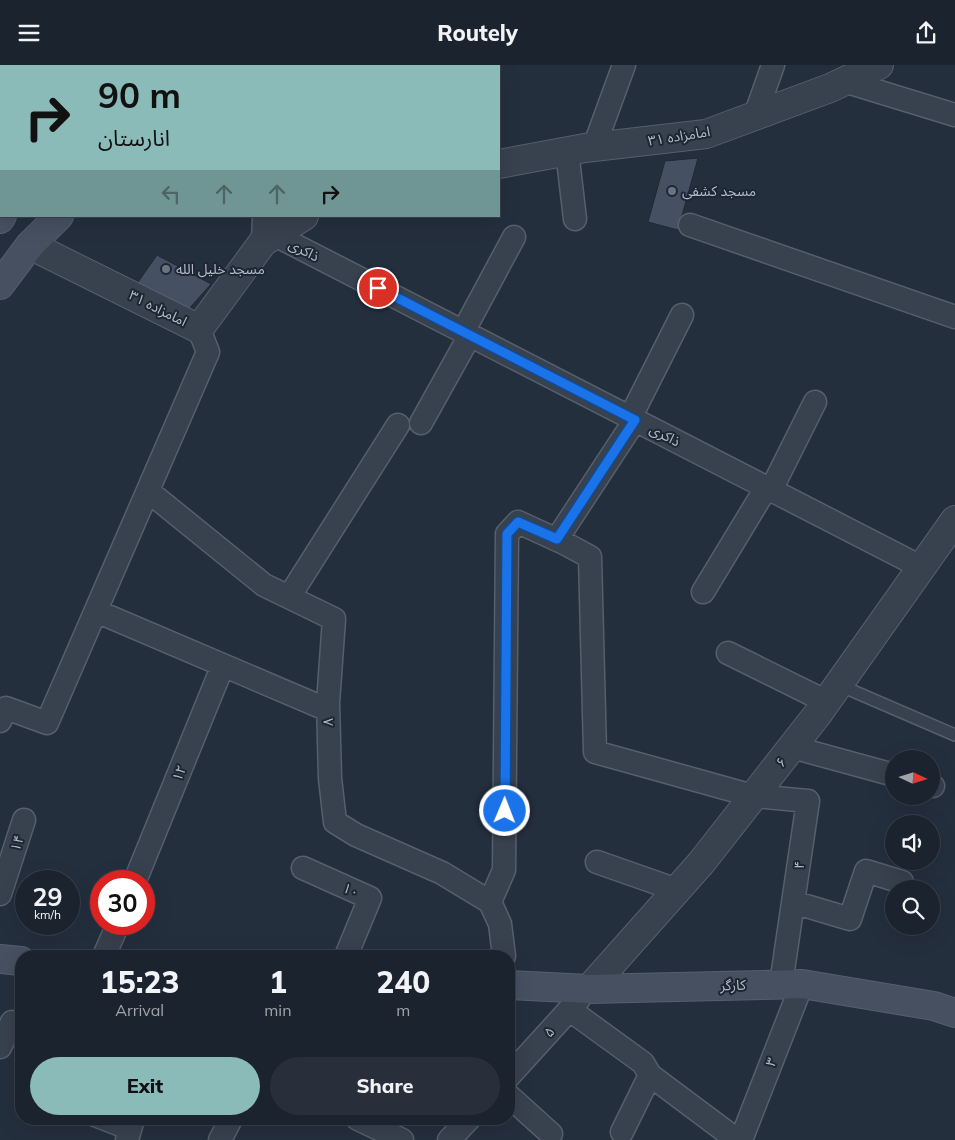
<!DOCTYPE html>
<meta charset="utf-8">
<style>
body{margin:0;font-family:Mulish,"Noto Sans Arabic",sans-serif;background:#282f3a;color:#f1f3f6;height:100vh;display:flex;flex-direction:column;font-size:19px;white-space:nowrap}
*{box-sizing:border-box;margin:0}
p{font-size:16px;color:#a0a4aa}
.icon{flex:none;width:28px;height:28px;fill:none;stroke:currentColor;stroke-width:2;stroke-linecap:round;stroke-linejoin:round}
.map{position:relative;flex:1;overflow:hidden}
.details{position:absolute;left:15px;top:885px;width:500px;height:175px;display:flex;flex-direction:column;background:#1b232e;border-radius:20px;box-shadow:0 5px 20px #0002,0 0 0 1px #39404a}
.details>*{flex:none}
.guide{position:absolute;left:0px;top:0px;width:500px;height:152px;box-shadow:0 5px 20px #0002,0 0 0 1px #39404a;background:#8bbbb9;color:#111;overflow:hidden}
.needle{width:32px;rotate:94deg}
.tools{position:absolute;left:885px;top:685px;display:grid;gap:10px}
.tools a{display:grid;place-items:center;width:55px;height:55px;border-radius:50%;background:#1b232e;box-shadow:0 5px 20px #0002,0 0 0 1px #39404a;font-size:25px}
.speed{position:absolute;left:15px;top:805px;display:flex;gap:10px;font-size:25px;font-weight:700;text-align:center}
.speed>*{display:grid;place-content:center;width:65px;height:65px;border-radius:50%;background:#1b232e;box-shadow:0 5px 20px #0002,0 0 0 1px #39404a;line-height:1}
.speed small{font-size:12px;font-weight:400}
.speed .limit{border:8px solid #d22;background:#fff;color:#111}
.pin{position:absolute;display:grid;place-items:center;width:42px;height:42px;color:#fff;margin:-21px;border:2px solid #fff;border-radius:50%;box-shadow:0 1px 5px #0007}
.me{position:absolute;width:55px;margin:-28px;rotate:1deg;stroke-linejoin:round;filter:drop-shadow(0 0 4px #0008)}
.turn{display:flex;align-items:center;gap:18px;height:105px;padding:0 15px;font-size:22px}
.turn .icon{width:65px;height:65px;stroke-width:2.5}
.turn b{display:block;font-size:35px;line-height:42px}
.lanes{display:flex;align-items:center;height:48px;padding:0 15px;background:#0003;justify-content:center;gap:25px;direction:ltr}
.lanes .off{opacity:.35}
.eta{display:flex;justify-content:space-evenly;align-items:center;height:85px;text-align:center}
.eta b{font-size:30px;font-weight:800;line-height:35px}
.primary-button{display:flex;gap:10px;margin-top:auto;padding:10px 15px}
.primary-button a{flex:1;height:58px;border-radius:30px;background:#8bbbb9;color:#111;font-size:20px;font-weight:800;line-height:58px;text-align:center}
.primary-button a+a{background:#282f3a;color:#f1f3f6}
header{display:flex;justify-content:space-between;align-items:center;height:65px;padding:0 15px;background:#1b232e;font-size:22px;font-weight:800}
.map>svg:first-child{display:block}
.building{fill:#455162;stroke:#1f2835}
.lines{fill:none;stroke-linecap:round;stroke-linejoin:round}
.service-casing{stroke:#565f6c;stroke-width:14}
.minor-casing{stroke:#565f6c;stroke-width:25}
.tertiary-casing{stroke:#565f6c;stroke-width:30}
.secondary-casing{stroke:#565f6c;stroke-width:30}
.service{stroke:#38414e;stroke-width:11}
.minor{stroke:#38414e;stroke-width:22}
.tertiary{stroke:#38414e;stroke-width:28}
.secondary{stroke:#465061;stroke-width:28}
.route-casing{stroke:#114b97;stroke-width:12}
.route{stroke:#1a73e8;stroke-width:9}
.worship-dot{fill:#6b7280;stroke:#1d2633;stroke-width:2}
.labels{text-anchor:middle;stroke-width:4;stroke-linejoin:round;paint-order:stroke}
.street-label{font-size:14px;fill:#b4bcc9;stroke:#1d2633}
.poi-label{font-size:14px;fill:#b4bcc9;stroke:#1d2633;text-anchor:start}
</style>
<header><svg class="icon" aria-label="menu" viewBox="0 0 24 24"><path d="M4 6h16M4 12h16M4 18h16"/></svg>Routely<svg class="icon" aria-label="share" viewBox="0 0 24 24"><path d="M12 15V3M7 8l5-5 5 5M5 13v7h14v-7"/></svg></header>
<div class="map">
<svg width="955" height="1075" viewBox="0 0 955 1075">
<rect width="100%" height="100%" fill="#242f3e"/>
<path class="building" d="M 698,93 L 678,165 L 648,157 L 665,96 Z
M 157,190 L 211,219 L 188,245 L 136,220 Z"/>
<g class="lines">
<g class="service-casing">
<path id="service" d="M 839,620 L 955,670
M 90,1054 L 129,1069"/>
</g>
<g class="minor-casing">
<path id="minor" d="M 153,0 L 156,1
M 844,16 L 955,50
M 755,51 L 773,0
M 594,82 L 624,0
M 567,86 L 575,154
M 690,160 L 955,252
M 275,170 L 921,502
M 263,177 L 264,151
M 463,267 L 514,172
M 630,353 L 682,250
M 421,358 L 470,270
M 771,425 L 815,337
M 148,426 L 264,520 L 334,554 L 328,638 L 330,713 L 335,757 L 356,770 L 442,808 L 490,837 L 500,859 L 504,891
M 557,474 L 635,355
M 703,527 L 766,423
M 289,532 L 398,360
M 96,546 L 328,645
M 728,588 L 827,637
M 0,656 L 6,643 L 47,658 L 208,287 L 199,264
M 792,682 L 894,710
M 931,721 L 933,721
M 597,797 L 677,825
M 303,803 L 370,833 L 346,891
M 135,816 L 223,600
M 0,829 L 24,755
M 490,837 L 504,805 L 507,469 L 518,457 L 566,479 L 590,492 L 595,687 L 753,731 L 808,736 L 781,919
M 793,837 L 850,854 L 866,806 L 902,817
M 104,891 L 118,859
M 570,945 L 643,998 L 650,1010 L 737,1075
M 0,982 L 12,957
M 509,1011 L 579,934
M 509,1031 L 551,1069
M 358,1054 L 402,1075
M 622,1067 L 650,1010
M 127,1075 L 133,1054
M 220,1075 L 231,1054
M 449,1075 L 469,1054
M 741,1075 L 802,919"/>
</g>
<g class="tertiary-casing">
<path id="tertiary" d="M 499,99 L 585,83 L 706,69 L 830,23 L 879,0
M 30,180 L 199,264 L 263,177 L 304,151
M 589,924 L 701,798 L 817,650 L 955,455"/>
</g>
<g class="secondary-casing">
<path id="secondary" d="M 173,1 L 174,0
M 233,1 L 235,0
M 0,154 L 2,151
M 0,220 L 30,180 L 59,151
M 0,894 L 21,896
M 509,920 L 589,924 L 802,919 L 934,941 L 955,948"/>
</g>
<use href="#service" class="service"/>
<use href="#minor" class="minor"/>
<use href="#tertiary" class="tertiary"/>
<use href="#secondary" class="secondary"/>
</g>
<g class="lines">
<g class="route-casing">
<path id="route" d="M 378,223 L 635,355 L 557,474 L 518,457 L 507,469 L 505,746"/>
</g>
<use href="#route" class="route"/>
</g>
<g class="worship-dot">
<circle cx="672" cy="126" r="5"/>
<circle cx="166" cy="204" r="5"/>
</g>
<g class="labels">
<g class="street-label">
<text transform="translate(679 71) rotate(-9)" y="5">امامزاده ۳۱</text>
<text transform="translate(304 185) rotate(27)" y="5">ذاکری</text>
<text transform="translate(158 243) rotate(27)" y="5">امامزاده ۳۱</text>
<text transform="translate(665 370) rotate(27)" y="5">ذاکری</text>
<text transform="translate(328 657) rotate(-91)" y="5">۸</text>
<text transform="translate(781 697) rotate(-52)" y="5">۶</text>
<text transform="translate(179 708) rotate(-68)" y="5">۱۲</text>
<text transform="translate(17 778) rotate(-72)" y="5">۱۴</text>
<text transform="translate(799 800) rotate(-82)" y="5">۴</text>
<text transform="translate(351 825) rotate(25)" y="5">۱۰</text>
<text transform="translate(733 920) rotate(-2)" y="5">کارگر</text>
<text transform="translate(549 967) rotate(-47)" y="5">۵</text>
<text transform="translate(771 997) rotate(-69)" y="5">۳</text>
</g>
<g class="poi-label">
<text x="682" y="131">مسجد کشفی</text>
<text x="176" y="209">مسجد خلیل الله</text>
</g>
</g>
</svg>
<div class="tools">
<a><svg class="needle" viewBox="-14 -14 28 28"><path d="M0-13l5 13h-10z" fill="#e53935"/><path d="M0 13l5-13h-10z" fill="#a0a4aa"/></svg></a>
<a><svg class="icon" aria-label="sound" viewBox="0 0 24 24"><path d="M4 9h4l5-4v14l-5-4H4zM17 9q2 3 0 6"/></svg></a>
<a><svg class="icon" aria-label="search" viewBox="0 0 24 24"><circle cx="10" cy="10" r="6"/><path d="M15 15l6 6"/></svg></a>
</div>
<div class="speed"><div>29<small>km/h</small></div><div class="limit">30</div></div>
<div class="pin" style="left:378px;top:223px;background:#d93025"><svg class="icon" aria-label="arrive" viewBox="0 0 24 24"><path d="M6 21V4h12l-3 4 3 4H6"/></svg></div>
<svg class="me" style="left:505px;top:746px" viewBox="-20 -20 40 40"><circle r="17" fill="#1a73e8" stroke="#fff" stroke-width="3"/><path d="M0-11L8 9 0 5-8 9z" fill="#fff"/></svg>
<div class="guide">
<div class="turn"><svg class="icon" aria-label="right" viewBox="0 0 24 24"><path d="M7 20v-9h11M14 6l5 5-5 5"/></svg><div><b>90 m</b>انارستان</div></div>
<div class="lanes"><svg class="icon off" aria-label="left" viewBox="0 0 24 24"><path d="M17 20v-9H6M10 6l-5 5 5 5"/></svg><svg class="icon off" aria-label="ahead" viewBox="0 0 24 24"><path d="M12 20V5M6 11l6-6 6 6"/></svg><svg class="icon off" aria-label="ahead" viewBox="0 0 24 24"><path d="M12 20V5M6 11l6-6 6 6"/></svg><svg class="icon" aria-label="right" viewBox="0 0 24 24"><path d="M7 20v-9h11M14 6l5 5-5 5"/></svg></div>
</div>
<section class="details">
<div class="eta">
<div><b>15:23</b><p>Arrival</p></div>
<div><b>1</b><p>min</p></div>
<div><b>240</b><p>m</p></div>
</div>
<div class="primary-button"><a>Exit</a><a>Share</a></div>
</section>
</div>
